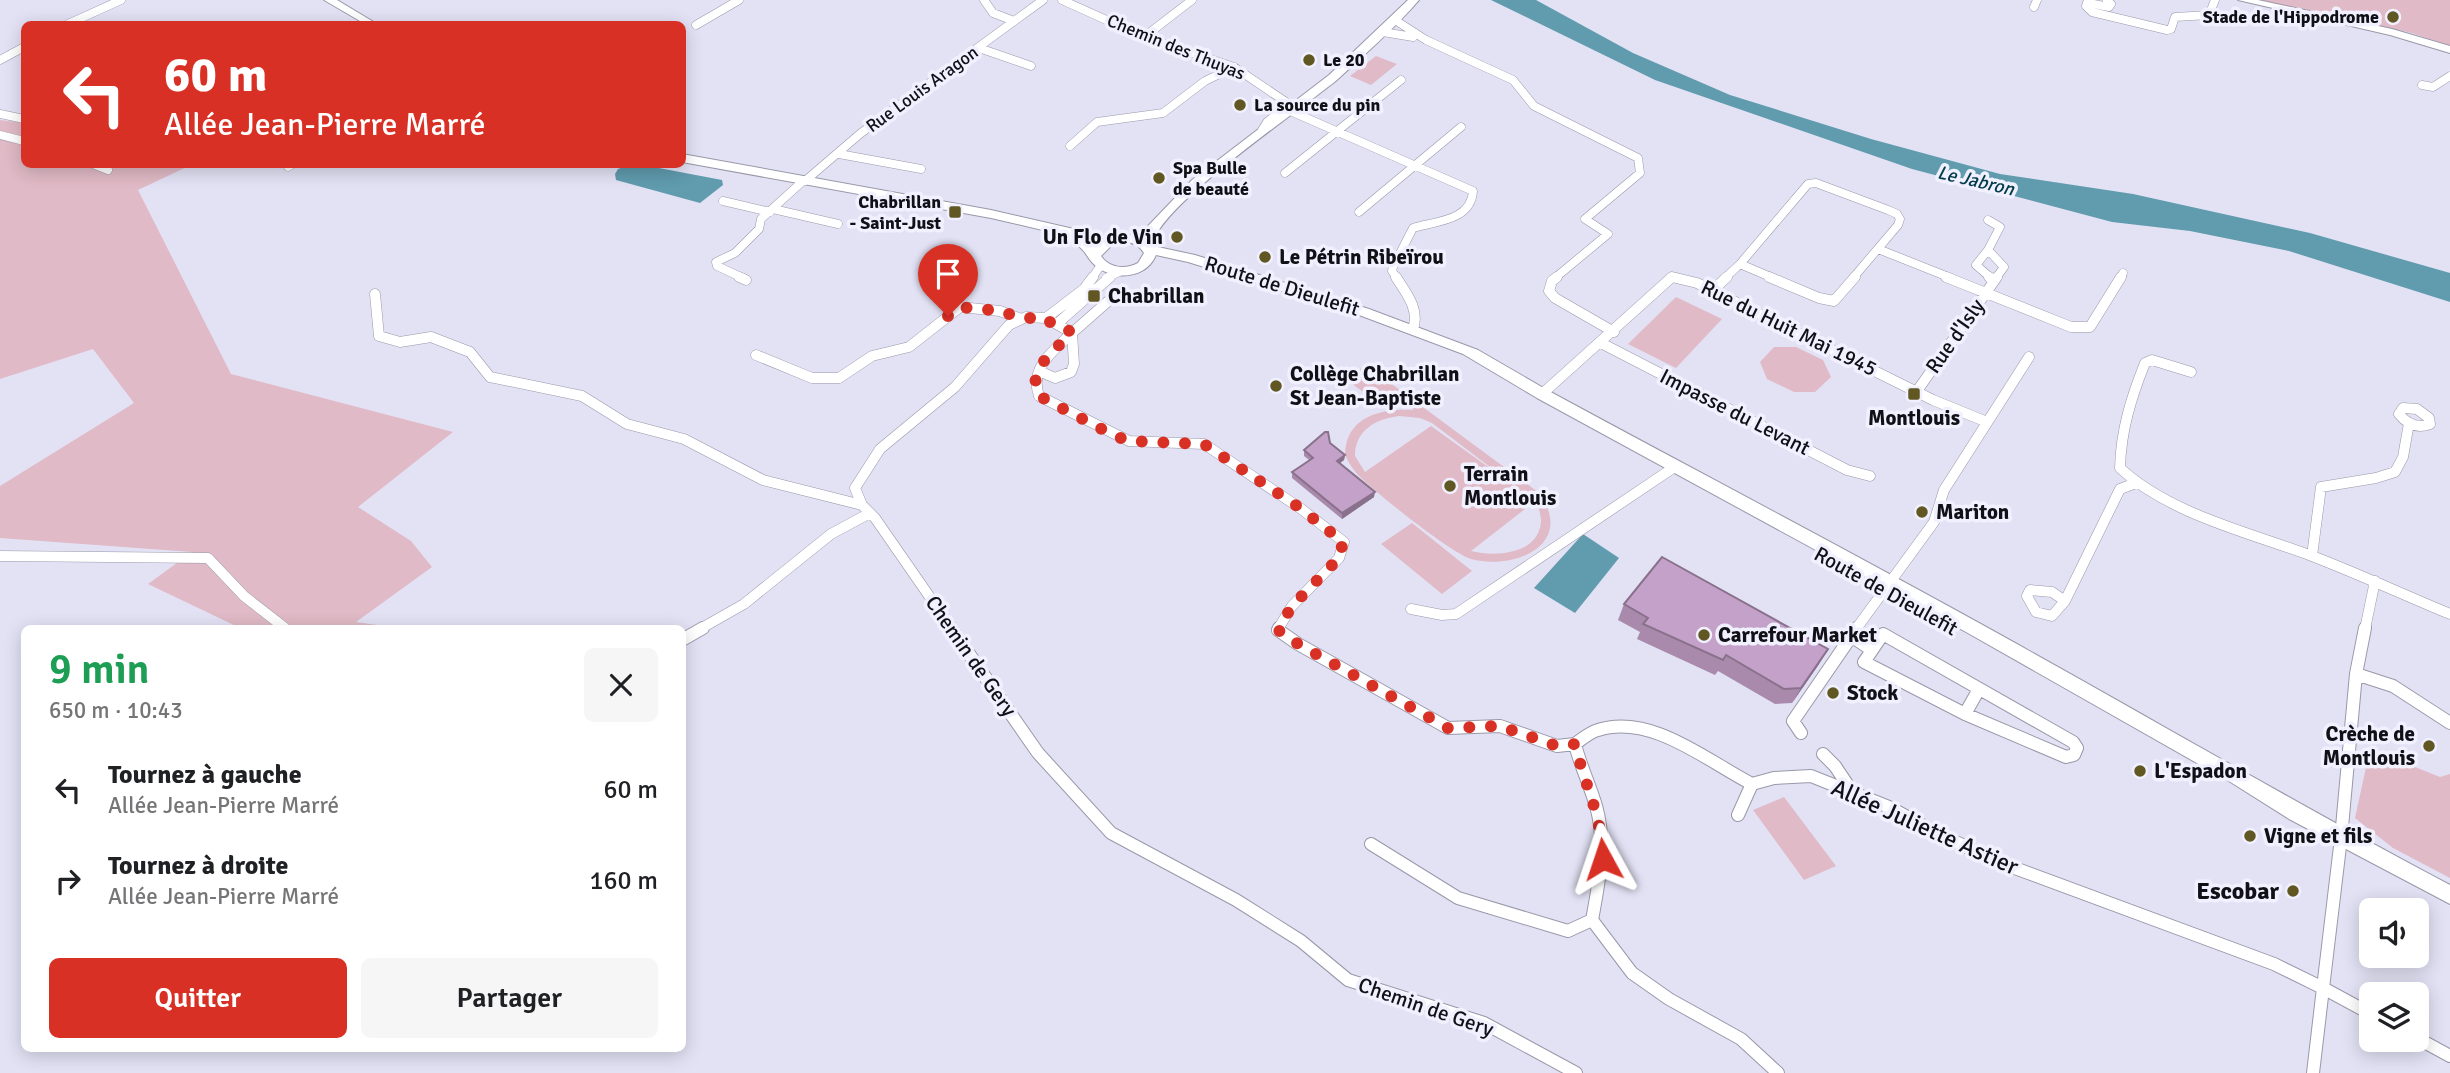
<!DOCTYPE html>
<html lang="fr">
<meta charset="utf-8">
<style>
body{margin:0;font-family:Signika,sans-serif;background:#f6f6f6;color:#202124;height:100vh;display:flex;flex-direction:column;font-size:26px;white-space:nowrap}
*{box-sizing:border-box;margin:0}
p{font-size:23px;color:#757577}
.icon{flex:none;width:38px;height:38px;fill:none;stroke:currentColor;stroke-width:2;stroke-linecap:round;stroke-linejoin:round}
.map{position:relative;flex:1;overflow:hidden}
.drawer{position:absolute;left:21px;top:625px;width:665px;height:427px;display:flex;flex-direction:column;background:#fff;border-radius:10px;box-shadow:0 4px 18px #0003}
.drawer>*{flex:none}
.top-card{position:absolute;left:21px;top:21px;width:665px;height:147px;border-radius:10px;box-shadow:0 4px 18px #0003;background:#d93025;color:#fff;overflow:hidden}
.controls{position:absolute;left:2359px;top:898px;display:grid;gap:14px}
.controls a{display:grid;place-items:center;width:70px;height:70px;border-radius:10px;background:#fff;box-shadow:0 4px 18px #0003;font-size:35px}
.pin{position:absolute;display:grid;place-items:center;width:60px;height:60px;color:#fff;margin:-72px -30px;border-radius:50% 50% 50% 0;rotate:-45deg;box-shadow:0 0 7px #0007}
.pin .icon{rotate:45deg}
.me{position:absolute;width:77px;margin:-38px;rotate:355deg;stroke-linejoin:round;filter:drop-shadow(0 0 5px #0008)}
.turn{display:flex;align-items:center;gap:24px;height:147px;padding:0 28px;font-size:32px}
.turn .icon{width:91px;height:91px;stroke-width:2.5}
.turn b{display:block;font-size:49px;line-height:60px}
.round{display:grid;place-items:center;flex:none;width:74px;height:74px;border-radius:10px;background:#f6f6f6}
.head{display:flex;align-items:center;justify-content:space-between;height:119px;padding:0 28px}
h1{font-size:42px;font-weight:600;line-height:52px;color:#1e9e55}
.primary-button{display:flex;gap:14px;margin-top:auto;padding:14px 28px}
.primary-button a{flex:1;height:80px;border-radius:10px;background:#d93025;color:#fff;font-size:28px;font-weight:600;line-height:80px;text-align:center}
.primary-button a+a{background:#f6f6f6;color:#202124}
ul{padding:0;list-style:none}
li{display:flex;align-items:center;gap:21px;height:91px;padding:0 28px}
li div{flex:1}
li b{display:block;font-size:26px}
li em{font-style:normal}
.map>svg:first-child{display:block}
.green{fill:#e0bac6;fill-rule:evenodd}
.water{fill:#609bae}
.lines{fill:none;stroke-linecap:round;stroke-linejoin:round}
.street-far2-casing{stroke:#9998a9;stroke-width:9}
.street-far1-casing{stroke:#9998a9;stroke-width:11}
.street-casing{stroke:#9998a9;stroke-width:14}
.secondary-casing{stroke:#9998a9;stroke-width:2}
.street-far2{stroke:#fff;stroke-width:8}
.street-far1{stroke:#fff;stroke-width:10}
.street{stroke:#fff;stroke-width:12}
.secondary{fill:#fff;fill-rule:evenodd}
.wall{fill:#a98aac}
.shaded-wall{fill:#89718c}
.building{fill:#c4a1c8;stroke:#89718c;stroke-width:2}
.route{stroke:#d93025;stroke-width:12;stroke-dasharray:0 21.6}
.poi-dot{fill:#605723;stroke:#f1f0ff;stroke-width:2.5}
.labels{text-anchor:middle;stroke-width:7;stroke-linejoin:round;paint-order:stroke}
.far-poi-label{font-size:18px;font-weight:bold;fill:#101016;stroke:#f1f0ff;text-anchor:start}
.far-street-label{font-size:18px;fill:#101016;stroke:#f1f0ff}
.far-water-label{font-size:19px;font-style:italic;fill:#023b49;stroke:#f1f0ff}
.poi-label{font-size:21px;font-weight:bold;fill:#101016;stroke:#f1f0ff;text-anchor:start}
.street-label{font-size:21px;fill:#101016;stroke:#f1f0ff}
.near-street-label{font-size:24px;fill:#101016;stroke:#f1f0ff}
.near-poi-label{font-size:24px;font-weight:bold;fill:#101016;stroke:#f1f0ff;text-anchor:end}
</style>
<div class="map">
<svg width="2450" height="1073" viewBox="0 0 2450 1073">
<rect width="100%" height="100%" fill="#e3e2f5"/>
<path class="green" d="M 2259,0 L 2450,0 L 2450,46 L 2412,33 Z
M 1376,56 L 1397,64 L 1371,85 L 1350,76 Z
M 0,120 L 24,123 L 24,164 L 191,165 L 138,190 L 231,374 L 453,432 L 358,507 L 411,541 L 432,567 L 356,622 L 398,628 L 240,628 L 148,584 L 192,552 L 0,538 L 0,486 L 134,403 L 93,349 L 0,379 Z
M 1676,297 L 1722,319 L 1676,368 L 1628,344 Z
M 1774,347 L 1796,347 L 1823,360 L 1831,377 L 1815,392 L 1794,392 L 1767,379 L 1760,362 Z
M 1366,365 L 1538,492 C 1577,543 1516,571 1471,559 C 1451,553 1376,493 1359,476 C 1353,469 1348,463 1345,454 C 1346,415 1384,408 1414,410 L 1395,396 L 1382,405 L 1345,379 ZM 1399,416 L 1420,418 L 1432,423 L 1519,489 L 1431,426 L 1365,472 L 1355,456 C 1355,430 1376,419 1399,416 ZM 1534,502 C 1539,507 1541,514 1541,522 C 1538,555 1495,557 1471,551 Z
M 1412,523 L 1472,571 L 1442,594 L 1381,544 Z
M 2370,749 L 2440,777 L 2450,774 L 2450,878 L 2393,848 L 2355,818 Z
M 1784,797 L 1836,866 L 1804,880 L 1753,810 Z"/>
<path class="water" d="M 1491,0 L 1536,0 L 1633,53 L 1730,95 L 1871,139 L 2000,174 L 2133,194 L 2310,233 L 2450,273 L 2450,302 L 2289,251 L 2190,231 L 2112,222 L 1912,169 L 1655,80 Z
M 629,165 L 643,165 L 722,180 L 723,185 L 700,203 L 616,180 L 615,174 L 618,169 Z
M 1583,534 L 1619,558 L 1575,613 L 1534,588 Z"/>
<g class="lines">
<g class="street-far2-casing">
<path id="street-far2" d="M 984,0 L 993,13 L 1014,21
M 1062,0 L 1144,37 L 1234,67 L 1289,104 L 1267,122 L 1262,130
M 2088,0 L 2086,6 L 2092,12 L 2167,30 L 2171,29 L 2175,17 L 2209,15 L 2215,0
M 2089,3 L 2109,7 L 2111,4 L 2107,0
M 2034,7 L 2037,0
M 1395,20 L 1426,40 L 1513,80 L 1534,106 L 1638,158 L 1640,173 L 1585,219 L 1608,234 L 1555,278
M 68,24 L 121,0
M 696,25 L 739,0
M 1383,32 L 1413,37
M 1144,37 L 1192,0
M 979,48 L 1031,66
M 0,60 L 24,47
M 2422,85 L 2433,87 L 2450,76
M 1288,110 L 1473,191 C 1471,221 1436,221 1413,228 L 1393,267 L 1392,271 L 1397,278
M 0,114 L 24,119
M 0,135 L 24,141
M 1070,146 L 1097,122 L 1163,113 L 1205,81 L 1234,67
M 839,154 L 921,169
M 93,164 L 108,170
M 288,167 L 293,164
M 1285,173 L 1401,80
M 805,181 L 861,133 L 1043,0
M 723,201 L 770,212
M 773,209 L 838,224
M 1359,212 L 1461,127
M 1988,220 L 2000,227 L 1988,250 L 2004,267 L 1996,278
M 1878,249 L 1951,278
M 1988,250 L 1976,265 L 1991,278
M 743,278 L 717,266 L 716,262 L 735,253 L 759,229 L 761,219 L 803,181
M 1092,278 L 1101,265
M 1106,278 L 1119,272
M 1670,278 L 1678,278
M 1725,278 L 1740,264
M 1773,278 L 1740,264 L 1808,184 L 1816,183 L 1888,210 L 1897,214 L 1900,219 L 1898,225 L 1853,278
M 2120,278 L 2123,273"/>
</g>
<g class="street-far1-casing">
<path id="street-far1" d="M 739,277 L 746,280
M 1396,277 C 1406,293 1420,309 1413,329
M 1557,277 L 1552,281 L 1549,291 L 1555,298 L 1614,332
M 1769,277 L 1819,298 L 1834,301 L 1855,277
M 1946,277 L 2071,327 L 2090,327 L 2121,277
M 1989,277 L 1994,281
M 1712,291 L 1727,277
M 375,294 L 379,336 L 400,342 L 431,337 L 470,352 L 490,377 L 582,396 L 627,424 L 684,439 L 763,480 L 862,505 L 875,518 L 952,629
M 1046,318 L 1084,289 L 1093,277
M 1058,323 L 1110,277
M 1601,343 L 1847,470 L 1870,476
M 756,355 L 812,378 L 839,378 L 872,356 L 909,347 L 960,307 L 1000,311 L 1021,319
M 1039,371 L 1055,378 L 1071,372 L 1074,364 L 1072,333 L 1114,296
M 2191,372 L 2152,360 L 2145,363 C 2131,398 2121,430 2120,468 C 2169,514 2251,533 2312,556 C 2359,574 2404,595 2450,614
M 1917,391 L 1997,277
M 1542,394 L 1672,277 L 1697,283 L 1933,400 L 1987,422
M 2403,408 L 2417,409 L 2429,418 L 2430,424 C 2417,429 2407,424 2399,414 Z
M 862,505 L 855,488 L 880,449 L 955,387 L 1009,325 L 1026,317 L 1046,318 L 1072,333 C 1053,351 1029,368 1039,396 L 1129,441 L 1204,444 L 1300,508 L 1344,542 L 1339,558 L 1292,606 L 1278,629
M 0,556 L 208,558 L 244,596 L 285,628
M 2312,556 L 2321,487 L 2376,478 L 2395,472 L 2403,457 L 2409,423
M 2030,590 L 2052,592 L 2065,601 L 2052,616 L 2036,612 L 2027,596 Z
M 2065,601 L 2120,489 L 2136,483
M 1411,609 L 1442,615 L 1456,614 L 1676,466
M 700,629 L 744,604 L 831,534 L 870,513
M 1856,629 L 1934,522 L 1944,490 L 2029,357
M 2365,629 L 2375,581"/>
</g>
<g class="street-casing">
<path id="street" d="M 951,628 L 1038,753 L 1111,833 L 1236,900 L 1301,941 L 1348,980 L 1484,1023 L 1576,1073
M 1279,628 L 1278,630 L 1298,644 L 1448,728 L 1500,726 L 1557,746 L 1575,744
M 2365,628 L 2356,674 L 2341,838 L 2323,988 L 2371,1014
M 1883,634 L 2073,742 L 2077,748 L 2074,755 L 2066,757 L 1965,714 L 1864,662 Z
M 1851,636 L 1872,650
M 682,640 L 703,628
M 2356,674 L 2393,686 L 2450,723
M 1965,714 L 1979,689
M 1801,733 L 1793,721 L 1857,628
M 1823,754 L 1835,766 L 1853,793
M 1738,815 L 1752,784
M 1371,844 L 1458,898 L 1568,931 L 1592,920
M 2417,1038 L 2450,1056
M 1778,1073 L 1741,1039 L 1669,999 L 1632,973 L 1592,920 C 1599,882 1607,844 1596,806 C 1590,785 1580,765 1575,744 C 1582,739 1590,732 1598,730 C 1651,713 1707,761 1752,784 L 1774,778 L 1811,776 L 1889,807 L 1936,833 L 2004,864 L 2274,964 L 2323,988 L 2313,1073"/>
</g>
<g class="secondary-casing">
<path id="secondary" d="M 324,0 L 337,0 L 377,24 L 365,24 Z
M 1408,0 L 1419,0 C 1395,28 1365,54 1338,79 C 1305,107 1152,210 1153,246 L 1195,255 L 1369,309 L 1478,350 L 1547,390 C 1691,468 1836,544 1979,623 C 2137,710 2291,801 2450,885 L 2450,904 L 2289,819 L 2232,783 L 1966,632 L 1537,398 L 1463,354 L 1359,315 L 1188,262 L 1156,255 C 1147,278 1115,281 1097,267 C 1085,258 1087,247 1068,241 L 1068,236 L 991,218 L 682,162 L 682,154 L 991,210 L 1109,237 L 1124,234 L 1142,237 L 1148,226 L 1192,180 L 1329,75 ZM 1089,240 L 1099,243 L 1095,246 ZM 1124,242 C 1133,242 1139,245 1144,253 L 1138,263 C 1125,270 1109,268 1101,256 L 1112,245 Z
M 2238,0 L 2258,0 L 2392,29 L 2450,46 L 2450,53 L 2390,35 Z"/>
</g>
<use href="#street-far2" class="street-far2"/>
<use href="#street-far1" class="street-far1"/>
<use href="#street" class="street"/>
<use href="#secondary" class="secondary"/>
</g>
<path class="wall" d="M 1330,443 L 1345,455 L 1344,460 L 1340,463 L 1374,497 L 1342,519 L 1292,478 L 1292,472 L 1309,460 L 1304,456 L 1304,450 Z
M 1624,604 L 1819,664 L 1792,703 L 1775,704 L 1718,671 L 1715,675 L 1637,639 L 1640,632 L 1618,620 Z"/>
<path class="shaded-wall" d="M 1345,455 L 1344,460 L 1336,466 L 1337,461 Z
M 1375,492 L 1374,497 L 1342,519 L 1342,513 Z
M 1828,649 L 1819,664 L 1792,703 L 1801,688 Z"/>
<path class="building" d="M 1325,432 L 1328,432 L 1330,443 L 1345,455 L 1337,461 L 1375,492 L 1342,513 L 1292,472 L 1313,458 L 1304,450 Z
M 1662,557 L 1828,649 L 1801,688 L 1784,689 L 1726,655 L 1723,660 L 1643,624 L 1648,618 L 1624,604 Z"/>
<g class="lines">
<path class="route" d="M 948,316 L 960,307 L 1000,311 L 1021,318 L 1046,318 L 1050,322 L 1058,323 L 1072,333 C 1056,349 1025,370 1039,396 L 1113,435 L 1129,441 L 1204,444 L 1300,508 L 1343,542 L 1339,558 L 1292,606 L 1278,630 L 1298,644 L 1448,728 L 1500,726 L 1557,746 L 1575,744 C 1585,787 1601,812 1603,859"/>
</g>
<g class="poi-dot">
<circle cx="2393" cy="17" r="7"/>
<circle cx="1309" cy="60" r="7"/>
<circle cx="1240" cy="105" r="7"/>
<circle cx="1159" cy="178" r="7"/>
<rect x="948" y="205" width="14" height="14" rx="3.5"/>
<circle cx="1177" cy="237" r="7"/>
<circle cx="1265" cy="257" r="7"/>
<rect x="1087" y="289" width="14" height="14" rx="3.5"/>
<circle cx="1276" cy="386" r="7"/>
<rect x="1907" y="387" width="14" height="14" rx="3.5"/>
<circle cx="1450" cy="486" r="7"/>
<circle cx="1922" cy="512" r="7"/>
<circle cx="1704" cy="635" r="7"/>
<circle cx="1833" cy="693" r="7"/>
<circle cx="2429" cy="746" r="7"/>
<circle cx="2140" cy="771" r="7"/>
<circle cx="2250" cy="836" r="7"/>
<circle cx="2293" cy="891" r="7"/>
</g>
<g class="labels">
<g class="far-poi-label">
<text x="2379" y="23" text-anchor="end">Stade de l'Hippodrome</text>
<text x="1323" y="66">Le 20</text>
<text x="1254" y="111">La source du pin</text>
<text x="1173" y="174">Spa Bulle<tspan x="1173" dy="21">de beauté</tspan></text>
<text x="941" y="208" text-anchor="end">Chabrillan<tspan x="941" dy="21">- Saint-Just</tspan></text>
</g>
<g class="far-street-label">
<text transform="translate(1176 47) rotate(22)" y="6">Chemin des Thuyas</text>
<text transform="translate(922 89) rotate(-36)" y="6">Rue Louis Aragon</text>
</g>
<g class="far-water-label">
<text transform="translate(1976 180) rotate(13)" y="7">Le Jabron</text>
</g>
<g class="poi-label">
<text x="1163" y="244" text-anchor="end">Un Flo de Vin</text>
<text x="1279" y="264">Le Pétrin Ribeïrou</text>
<text x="1108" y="303">Chabrillan</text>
<text x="1290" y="381">Collège Chabrillan<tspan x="1290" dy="24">St Jean-Baptiste</tspan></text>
<text x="1914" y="425" text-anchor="middle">Montlouis</text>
<text x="1464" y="481">Terrain<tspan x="1464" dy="24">Montlouis</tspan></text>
<text x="1936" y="519">Mariton</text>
<text x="1718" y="642">Carrefour Market</text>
<text x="1847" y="700">Stock</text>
<text x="2415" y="741" text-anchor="end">Crèche de<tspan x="2415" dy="24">Montlouis</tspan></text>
<text x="2154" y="778">L'Espadon</text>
<text x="2264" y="843">Vigne et fils</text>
</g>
<g class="street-label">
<text transform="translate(1282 286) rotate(17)" y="7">Route de Dieulefit</text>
<text transform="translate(1789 328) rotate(26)" y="7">Rue du Huit Mai 1945</text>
<text transform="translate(1955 336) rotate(-55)" y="7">Rue d'Isly</text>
<text transform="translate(1735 412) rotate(27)" y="7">Impasse du Levant</text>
<text transform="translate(1886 591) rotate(29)" y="7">Route de Dieulefit</text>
<text transform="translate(971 656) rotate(55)" y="7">Chemin de Gery</text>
<text transform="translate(1426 1007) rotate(19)" y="7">Chemin de Gery</text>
</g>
<g class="near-street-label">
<text transform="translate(1925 827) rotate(24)" y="8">Allée Juliette Astier</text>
</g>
<g class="near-poi-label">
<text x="2279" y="899">Escobar</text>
</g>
</g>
</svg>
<div class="controls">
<a><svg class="icon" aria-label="sound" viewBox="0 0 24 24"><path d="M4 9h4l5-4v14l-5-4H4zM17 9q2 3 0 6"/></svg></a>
<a><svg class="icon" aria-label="layers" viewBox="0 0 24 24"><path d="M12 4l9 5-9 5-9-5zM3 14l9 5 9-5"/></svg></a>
</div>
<div class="pin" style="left:948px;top:316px;background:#d93025"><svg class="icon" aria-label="arrive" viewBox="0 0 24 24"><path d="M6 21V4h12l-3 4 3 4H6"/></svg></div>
<svg class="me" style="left:1603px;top:859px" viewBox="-20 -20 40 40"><path d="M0-17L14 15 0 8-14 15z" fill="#d93025" stroke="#fff" stroke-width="4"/></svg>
<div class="top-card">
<div class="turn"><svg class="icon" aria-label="left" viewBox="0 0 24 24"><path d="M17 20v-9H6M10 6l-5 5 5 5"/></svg><div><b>60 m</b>Allée Jean-Pierre Marré</div></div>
</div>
<section class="drawer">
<div class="head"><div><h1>9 min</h1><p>650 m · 10:43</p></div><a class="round"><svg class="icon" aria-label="close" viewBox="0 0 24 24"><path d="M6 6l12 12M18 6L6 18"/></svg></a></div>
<ul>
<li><svg class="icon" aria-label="left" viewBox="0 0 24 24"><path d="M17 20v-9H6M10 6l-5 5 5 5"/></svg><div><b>Tournez à gauche</b><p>Allée Jean-Pierre Marré</p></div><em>60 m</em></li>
<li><svg class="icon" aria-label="right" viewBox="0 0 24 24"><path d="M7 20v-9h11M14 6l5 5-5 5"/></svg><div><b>Tournez à droite</b><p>Allée Jean-Pierre Marré</p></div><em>160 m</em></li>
</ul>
<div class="primary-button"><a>Quitter</a><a>Partager</a></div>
</section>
</div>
